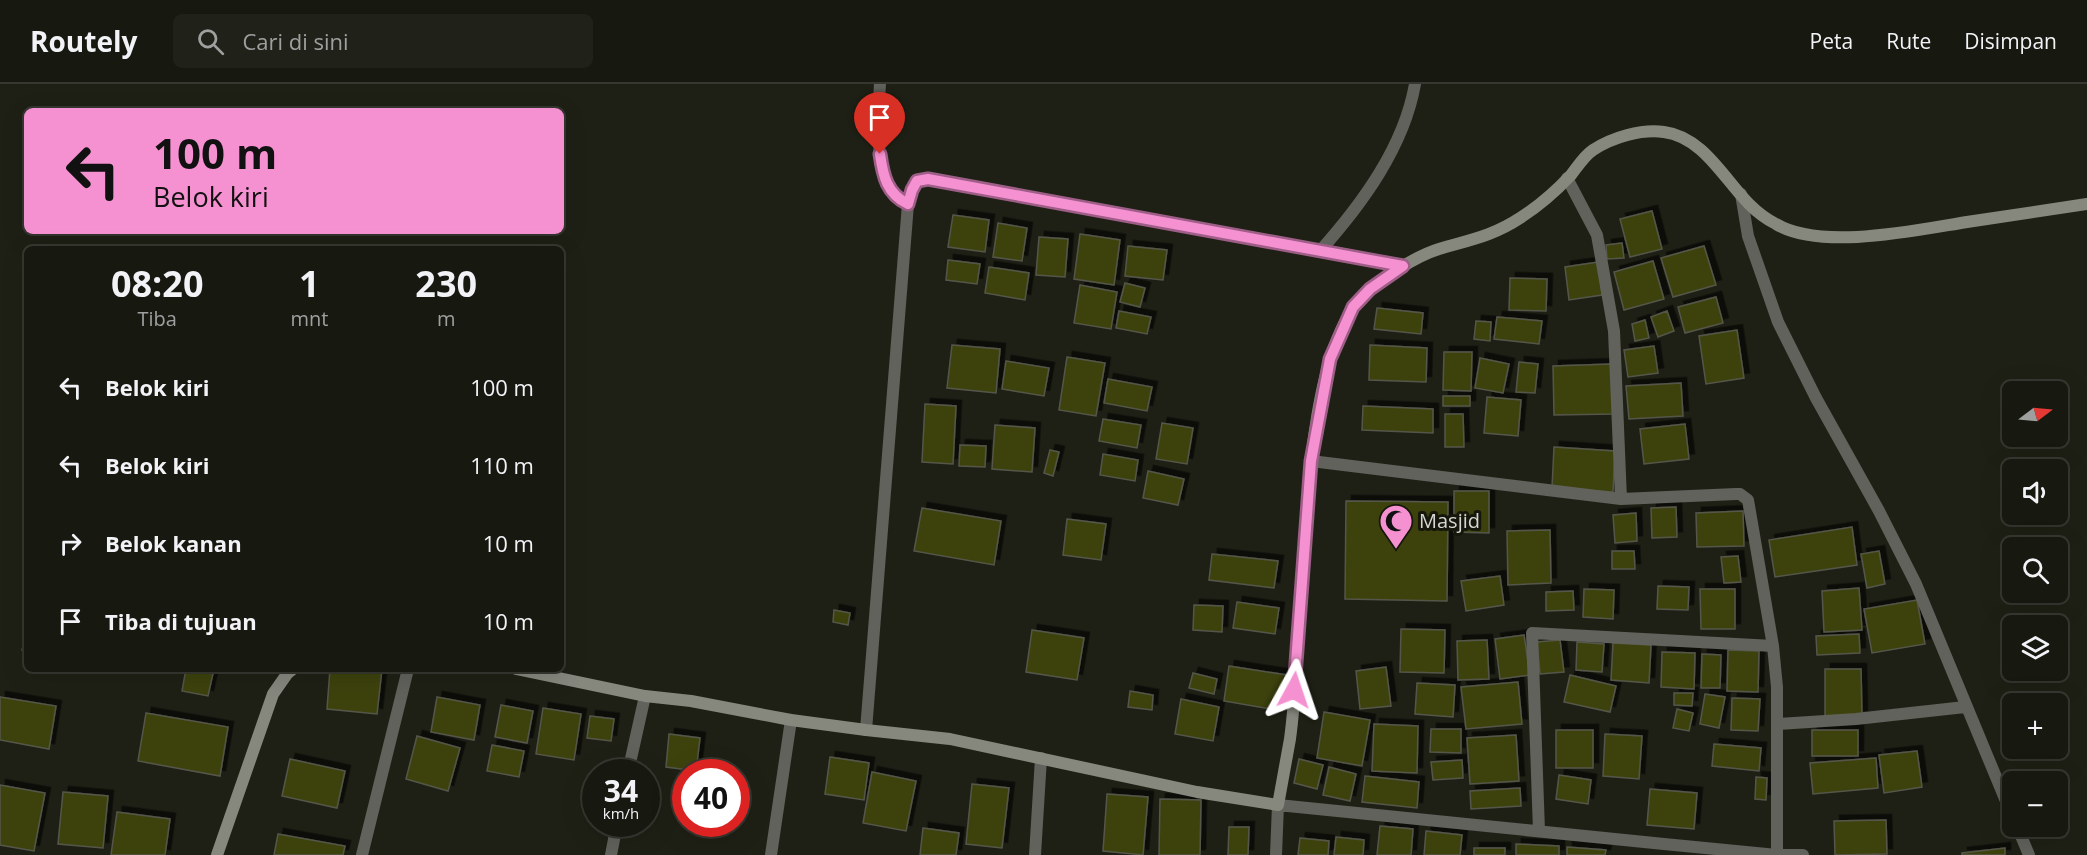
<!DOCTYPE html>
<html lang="id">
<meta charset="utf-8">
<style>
body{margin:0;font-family:"Open Sans",sans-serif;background:#202119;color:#f1f3f6;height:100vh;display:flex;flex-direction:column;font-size:22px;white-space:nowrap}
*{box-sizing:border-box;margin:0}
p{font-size:20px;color:#9ea09f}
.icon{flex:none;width:33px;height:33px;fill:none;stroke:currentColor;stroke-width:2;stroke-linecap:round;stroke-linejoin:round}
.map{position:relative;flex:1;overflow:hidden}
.details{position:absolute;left:24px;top:162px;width:540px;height:426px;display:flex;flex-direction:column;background:#171810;border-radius:9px;box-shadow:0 6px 24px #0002,0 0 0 2px #363730}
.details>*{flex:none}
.hud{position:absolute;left:24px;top:24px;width:540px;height:126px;border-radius:9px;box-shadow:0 6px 24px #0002,0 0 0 2px #363730;background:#f591d1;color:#111;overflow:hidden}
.needle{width:39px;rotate:74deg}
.tools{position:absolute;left:2002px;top:297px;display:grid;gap:12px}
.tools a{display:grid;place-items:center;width:66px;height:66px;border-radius:9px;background:#171810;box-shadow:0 6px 24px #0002,0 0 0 2px #363730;font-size:30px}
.speed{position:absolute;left:582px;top:675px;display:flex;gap:12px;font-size:30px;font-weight:700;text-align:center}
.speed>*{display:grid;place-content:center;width:78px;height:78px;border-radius:50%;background:#171810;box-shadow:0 6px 24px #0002,0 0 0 2px #363730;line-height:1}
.speed small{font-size:15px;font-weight:400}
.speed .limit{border:9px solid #d22;background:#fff;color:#111}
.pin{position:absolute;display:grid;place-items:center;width:51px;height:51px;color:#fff;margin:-62px -26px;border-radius:50% 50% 50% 0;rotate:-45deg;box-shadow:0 0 6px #0007}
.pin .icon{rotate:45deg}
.me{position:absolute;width:66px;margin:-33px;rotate:5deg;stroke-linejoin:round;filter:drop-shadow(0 0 4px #0008)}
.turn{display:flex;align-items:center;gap:21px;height:126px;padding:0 30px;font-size:27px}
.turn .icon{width:78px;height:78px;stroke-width:2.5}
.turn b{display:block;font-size:42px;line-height:51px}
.eta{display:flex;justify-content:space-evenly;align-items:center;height:102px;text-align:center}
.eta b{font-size:36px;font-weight:700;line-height:42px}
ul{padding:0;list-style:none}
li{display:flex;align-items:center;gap:18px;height:78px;padding:0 30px}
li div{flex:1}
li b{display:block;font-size:22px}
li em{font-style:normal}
header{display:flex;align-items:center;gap:36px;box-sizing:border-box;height:84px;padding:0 30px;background:#171810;border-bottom:2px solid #363730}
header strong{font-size:28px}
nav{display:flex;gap:33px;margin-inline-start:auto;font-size:21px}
.search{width:420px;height:54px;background:#202119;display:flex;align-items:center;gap:15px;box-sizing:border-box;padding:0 21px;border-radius:9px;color:#9ea09f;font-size:22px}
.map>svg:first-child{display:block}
.building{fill:#3d420d;stroke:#55574a;stroke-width:1.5;filter:url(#shadow)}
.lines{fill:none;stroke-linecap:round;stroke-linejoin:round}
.lane{stroke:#61625c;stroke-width:12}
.street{stroke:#61625c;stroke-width:12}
.secondary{stroke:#86887e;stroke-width:12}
.route-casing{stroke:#9f5e88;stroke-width:15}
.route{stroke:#f591d1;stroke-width:10}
.labels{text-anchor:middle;stroke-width:6;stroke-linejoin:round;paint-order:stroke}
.poi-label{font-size:20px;fill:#d6d7d0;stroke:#16170c;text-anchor:start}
</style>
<header>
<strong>Routely</strong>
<div class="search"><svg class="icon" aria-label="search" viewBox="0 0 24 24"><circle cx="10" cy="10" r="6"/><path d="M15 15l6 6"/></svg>Cari di sini</div>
<nav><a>Peta</a><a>Rute</a><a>Disimpan</a></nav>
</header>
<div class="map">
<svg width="2087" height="771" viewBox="0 0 2087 771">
<defs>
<filter id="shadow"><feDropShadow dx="5.5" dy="-5.5" stdDeviation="0" flood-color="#0009"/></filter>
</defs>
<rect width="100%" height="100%" fill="#1f2015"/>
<path class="building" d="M 1652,127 L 1662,165 L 1630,173 L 1620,135 Z
M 953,131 L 989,136 L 985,168 L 948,163 Z
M 998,139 L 1027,144 L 1022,177 L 993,173 Z
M 1080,150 L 1120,156 L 1114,201 L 1074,195 Z
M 1039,153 L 1068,155 L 1065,193 L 1036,191 Z
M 1622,159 L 1624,174 L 1607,175 L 1606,161 Z
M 1128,162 L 1167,166 L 1163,196 L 1125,192 Z
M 1704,162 L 1716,201 L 1673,213 L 1661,174 Z
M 948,176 L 980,180 L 977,200 L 946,196 Z
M 1653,177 L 1664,215 L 1624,226 L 1614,188 Z
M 1598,178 L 1602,211 L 1569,216 L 1565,183 Z
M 989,183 L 1029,189 L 1025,216 L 985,209 Z
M 1510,194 L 1547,195 L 1546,227 L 1509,226 Z
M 1125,199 L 1145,204 L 1140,223 L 1120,218 Z
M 1080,201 L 1117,208 L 1111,245 L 1074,239 Z
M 1716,213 L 1723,239 L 1685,249 L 1678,223 Z
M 1377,224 L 1423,229 L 1421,250 L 1374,245 Z
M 1119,227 L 1151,233 L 1147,250 L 1116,244 Z
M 1667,227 L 1674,247 L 1658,253 L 1651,233 Z
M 1497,233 L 1542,237 L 1539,260 L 1494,255 Z
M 1645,236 L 1649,254 L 1635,257 L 1632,240 Z
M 1476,237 L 1491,238 L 1490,257 L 1474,255 Z
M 1737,246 L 1744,294 L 1706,300 L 1699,252 Z
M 952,261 L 1000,265 L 996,309 L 947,304 Z
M 1370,261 L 1427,264 L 1426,298 L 1369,296 Z
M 1654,262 L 1658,289 L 1628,293 L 1624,266 Z
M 1444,268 L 1472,268 L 1471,307 L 1443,306 Z
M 1067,273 L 1105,279 L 1096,332 L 1059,326 Z
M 1480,274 L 1509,280 L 1503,309 L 1475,304 Z
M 1006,277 L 1049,284 L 1044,312 L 1002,305 Z
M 1519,278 L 1538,280 L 1535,309 L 1516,308 Z
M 1612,280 L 1614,330 L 1554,331 L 1553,282 Z
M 1108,295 L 1152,303 L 1147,327 L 1104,319 Z
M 1681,299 L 1683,332 L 1629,335 L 1626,302 Z
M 1443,312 L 1470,312 L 1470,322 L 1443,322 Z
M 1487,313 L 1521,316 L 1518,352 L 1484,349 Z
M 925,320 L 956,322 L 953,380 L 922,378 Z
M 1363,322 L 1433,325 L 1433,349 L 1362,346 Z
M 1445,330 L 1463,330 L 1464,363 L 1445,363 Z
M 1103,335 L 1141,341 L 1137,364 L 1099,357 Z
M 1162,339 L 1193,344 L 1187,380 L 1156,375 Z
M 1685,340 L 1689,375 L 1644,380 L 1640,345 Z
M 995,341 L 1035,344 L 1032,388 L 992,385 Z
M 960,361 L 986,362 L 985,383 L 959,382 Z
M 1554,363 L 1615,367 L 1613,408 L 1552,404 Z
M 1050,366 L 1059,368 L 1053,392 L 1044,389 Z
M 1103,370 L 1138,376 L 1135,397 L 1100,391 Z
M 1148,387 L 1184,395 L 1178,421 L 1143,414 Z
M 1454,407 L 1489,407 L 1489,449 L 1454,448 Z
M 1346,417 L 1448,418 L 1447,517 L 1345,515 Z
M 1676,423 L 1677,453 L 1652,454 L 1651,424 Z
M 922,424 L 1001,437 L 994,481 L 914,467 Z
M 1743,427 L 1744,462 L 1697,463 L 1696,429 Z
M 1636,429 L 1637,457 L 1615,459 L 1613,431 Z
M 1067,435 L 1106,440 L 1101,476 L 1063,471 Z
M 1852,443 L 1857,481 L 1775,493 L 1769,456 Z
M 1550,446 L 1551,499 L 1508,501 L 1507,447 Z
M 1612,467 L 1634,467 L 1635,485 L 1612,485 Z
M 1879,467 L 1885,500 L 1867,504 L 1861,470 Z
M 1212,470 L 1278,477 L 1274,504 L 1209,496 Z
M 1738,472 L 1741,498 L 1724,499 L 1721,473 Z
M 1500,492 L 1504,521 L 1466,527 L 1461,497 Z
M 1658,502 L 1689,503 L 1688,526 L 1657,525 Z
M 1859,504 L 1862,546 L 1824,548 L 1822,507 Z
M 1584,505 L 1614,506 L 1613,535 L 1583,533 Z
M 1700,505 L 1735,505 L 1735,545 L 1701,545 Z
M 1573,507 L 1574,526 L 1546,527 L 1546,508 Z
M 1917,516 L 1925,560 L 1872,569 L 1864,525 Z
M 1237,518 L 1279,524 L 1275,550 L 1233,544 Z
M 1194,521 L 1223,522 L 1222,548 L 1193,546 Z
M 834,526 L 850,529 L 848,541 L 833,538 Z
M 1401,545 L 1445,546 L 1444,589 L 1400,588 Z
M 1032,546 L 1084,554 L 1077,596 L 1026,588 Z
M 27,547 L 27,568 L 22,566 Z
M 1859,550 L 1860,569 L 1817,571 L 1816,552 Z
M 1524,551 L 1530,591 L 1500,595 L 1495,555 Z
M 1487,556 L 1489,595 L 1458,596 L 1457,557 Z
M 1560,556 L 1564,588 L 1540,590 L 1537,558 Z
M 1577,558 L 1604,560 L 1602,588 L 1576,586 Z
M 1613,559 L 1651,561 L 1649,599 L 1611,596 Z
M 1728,566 L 1759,567 L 1758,608 L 1727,607 Z
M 1662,568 L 1695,569 L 1694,605 L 1661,603 Z
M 1702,570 L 1721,571 L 1720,604 L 1701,604 Z
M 1229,582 L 1287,591 L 1282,627 L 1224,617 Z
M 1386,583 L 1391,622 L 1360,625 L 1356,587 Z
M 186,585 L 214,585 L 208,612 L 182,607 Z
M 330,585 L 382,585 L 377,630 L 327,625 Z
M 1825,585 L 1861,585 L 1862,632 L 1825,632 Z
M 1193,589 L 1217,595 L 1214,610 L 1189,604 Z
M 1570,591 L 1616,602 L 1610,628 L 1564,618 Z
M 1518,598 L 1522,640 L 1466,645 L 1461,603 Z
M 1417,599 L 1455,601 L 1453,633 L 1415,630 Z
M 1130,607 L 1153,611 L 1152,626 L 1128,623 Z
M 1674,609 L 1693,609 L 1692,622 L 1674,621 Z
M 1705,610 L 1725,613 L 1719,644 L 1700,640 Z
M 0,613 L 56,622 L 49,665 L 0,656 Z
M 437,613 L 480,621 L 474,656 L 431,648 Z
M 1732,614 L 1760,615 L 1758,647 L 1731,646 Z
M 1181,615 L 1219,623 L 1213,657 L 1175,650 Z
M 501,621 L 533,627 L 527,659 L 495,653 Z
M 543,624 L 581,630 L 574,676 L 536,670 Z
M 1677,625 L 1693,629 L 1689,647 L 1673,644 Z
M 1324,628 L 1370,636 L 1362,682 L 1317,674 Z
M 146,629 L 228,643 L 220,692 L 138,677 Z
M 590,632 L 614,635 L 611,657 L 587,654 Z
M 1374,640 L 1418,642 L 1417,689 L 1372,687 Z
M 1431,645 L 1461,645 L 1461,669 L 1430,668 Z
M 1556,646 L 1593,646 L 1593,684 L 1556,684 Z
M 1812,646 L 1858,646 L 1858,672 L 1812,672 Z
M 669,650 L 700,654 L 696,687 L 666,683 Z
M 1605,650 L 1642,652 L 1639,695 L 1603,692 Z
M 1516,651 L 1519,697 L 1470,700 L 1467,654 Z
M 417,652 L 460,664 L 448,707 L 406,695 Z
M 1714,660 L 1761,664 L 1759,687 L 1712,682 Z
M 492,661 L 524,667 L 519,693 L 487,687 Z
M 1917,667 L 1922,703 L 1884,709 L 1879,671 Z
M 830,673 L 869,679 L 864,716 L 825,710 Z
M 1876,674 L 1878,704 L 1813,710 L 1810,679 Z
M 290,675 L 345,687 L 337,724 L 282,712 Z
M 1299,675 L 1323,681 L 1317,705 L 1294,699 Z
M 1462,676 L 1463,694 L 1433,696 L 1431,678 Z
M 1329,683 L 1356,690 L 1350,717 L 1323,711 Z
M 872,688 L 916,697 L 906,747 L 863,739 Z
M 1559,691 L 1591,696 L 1588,720 L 1556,715 Z
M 1365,692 L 1419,698 L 1417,724 L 1362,718 Z
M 1756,693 L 1767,694 L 1766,716 L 1755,715 Z
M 972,700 L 1009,704 L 1002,764 L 966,760 Z
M 0,701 L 45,709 L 34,767 L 0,761 Z
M 1520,704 L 1521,722 L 1471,725 L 1470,707 Z
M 1650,705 L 1697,709 L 1694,745 L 1647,741 Z
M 63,708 L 108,712 L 103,764 L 58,760 Z
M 1107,710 L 1148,713 L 1143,771 L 1103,767 Z
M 1160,715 L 1201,716 L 1200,771 L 1159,771 Z
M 117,728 L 170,735 L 165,771 L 111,771 Z
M 1886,736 L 1887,770 L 1835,771 L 1834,737 Z
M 1380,742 L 1413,745 L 1411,771 L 1377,771 Z
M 1229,743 L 1249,743 L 1248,771 L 1228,771 Z
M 923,744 L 959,749 L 956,771 L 920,771 Z
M 1426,747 L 1462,751 L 1460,771 L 1424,771 Z
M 278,750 L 345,762 L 343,771 L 274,771 Z
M 1336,753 L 1364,756 L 1363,771 L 1334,771 Z
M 1300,754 L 1329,757 L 1328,771 L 1298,771 Z
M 1516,760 L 1559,762 L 1559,771 L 1516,771 Z
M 1567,763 L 1606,766 L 1605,771 L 1567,771 Z
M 1474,764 L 1505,764 L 1505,771 L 1474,771 Z
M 2005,764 L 2005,771 L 1962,771 L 1962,769 Z"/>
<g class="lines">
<path class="lane" d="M 1320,167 C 1362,120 1404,63 1415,0"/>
<path class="street" d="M 880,0 C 878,32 874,82 893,110 C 896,115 903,117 908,120
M 1567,94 L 1597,151 L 1614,247 L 1621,415
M 1741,110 L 1748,152 L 1778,238 L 1816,314 L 1879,427 L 1916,500 L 2013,734
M 1311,377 L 1621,415 L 1736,410 L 1740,410 L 1748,416 L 1773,562 L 1777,603 L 1777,771
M 1777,640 L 1856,635 L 1965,623
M 866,646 L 908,120 L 911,106 L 917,97 L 928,95 L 1403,182
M 628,688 L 645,612
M 2017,742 L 2029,771
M 1539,747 L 1532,549 L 1773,562
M 362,771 L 408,585
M 611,771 L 617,740
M 771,771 L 791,636
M 1035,771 L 1041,674
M 1276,771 L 1278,721 L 1664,760 L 1777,771 L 1803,771"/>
<path class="secondary" d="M 516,585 L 645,612 L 691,617 L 791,636 L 866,646 L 950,655 L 1197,708 L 1278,721 C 1282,699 1286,677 1290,655 C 1296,611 1297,565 1301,521 C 1307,443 1307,266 1365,210 C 1382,194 1416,172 1439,165 C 1469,156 1493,152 1520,134 C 1539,122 1556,107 1571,91 C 1578,82 1584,72 1593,66 C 1613,53 1641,45 1664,48 C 1703,53 1724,95 1749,120 C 1757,128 1766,135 1776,140 C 1821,167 1917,146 1967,138 C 2007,132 2047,126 2087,120
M 217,771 L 273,610 L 287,590 L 293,585"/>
</g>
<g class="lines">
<g class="route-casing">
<path id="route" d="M 880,70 C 883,92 887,110 908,120 L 912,106 L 917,97 L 928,95 L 1403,182 L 1370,205 L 1353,223 L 1330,275 L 1311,377 L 1294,606"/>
</g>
<use href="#route" class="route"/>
</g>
<defs>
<g id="mosque-pin" transform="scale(1.725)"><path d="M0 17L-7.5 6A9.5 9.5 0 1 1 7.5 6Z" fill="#f591d1" stroke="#16170c"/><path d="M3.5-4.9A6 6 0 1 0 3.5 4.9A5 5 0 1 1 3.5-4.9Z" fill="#111"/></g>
</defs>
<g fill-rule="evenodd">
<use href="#mosque-pin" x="1396" y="437"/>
</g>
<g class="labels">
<g class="poi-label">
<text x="1419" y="444">Masjid</text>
</g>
</g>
</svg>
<div class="tools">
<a><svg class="needle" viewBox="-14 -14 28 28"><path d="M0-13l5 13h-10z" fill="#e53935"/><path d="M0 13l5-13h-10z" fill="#9ea09f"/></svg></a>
<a><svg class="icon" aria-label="sound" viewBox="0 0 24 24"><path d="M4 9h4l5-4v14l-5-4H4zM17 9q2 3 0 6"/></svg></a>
<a><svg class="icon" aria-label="search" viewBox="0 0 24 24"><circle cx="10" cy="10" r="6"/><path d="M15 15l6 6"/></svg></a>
<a><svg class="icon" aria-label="layers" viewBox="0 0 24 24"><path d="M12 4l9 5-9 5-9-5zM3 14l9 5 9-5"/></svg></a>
<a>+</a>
<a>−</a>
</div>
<div class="speed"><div>34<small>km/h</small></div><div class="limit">40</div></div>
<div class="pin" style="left:880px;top:70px;background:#d93025"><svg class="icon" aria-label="arrive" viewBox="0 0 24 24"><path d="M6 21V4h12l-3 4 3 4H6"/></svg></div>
<svg class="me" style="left:1294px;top:606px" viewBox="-20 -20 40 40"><path d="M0-17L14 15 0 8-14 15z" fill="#f591d1" stroke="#fff" stroke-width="4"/></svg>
<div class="hud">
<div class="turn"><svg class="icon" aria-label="left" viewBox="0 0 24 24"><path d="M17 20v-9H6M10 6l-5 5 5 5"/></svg><div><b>100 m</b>Belok kiri</div></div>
</div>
<section class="details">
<div class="eta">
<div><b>08:20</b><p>Tiba</p></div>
<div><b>1</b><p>mnt</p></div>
<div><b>230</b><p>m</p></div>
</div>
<ul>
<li><svg class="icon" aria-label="left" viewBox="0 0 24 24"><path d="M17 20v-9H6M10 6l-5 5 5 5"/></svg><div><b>Belok kiri</b></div><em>100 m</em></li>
<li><svg class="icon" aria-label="left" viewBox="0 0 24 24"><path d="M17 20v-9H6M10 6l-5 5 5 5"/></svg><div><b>Belok kiri</b></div><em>110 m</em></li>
<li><svg class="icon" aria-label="right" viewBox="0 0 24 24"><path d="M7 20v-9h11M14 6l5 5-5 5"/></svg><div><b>Belok kanan</b></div><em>10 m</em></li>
<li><svg class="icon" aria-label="arrive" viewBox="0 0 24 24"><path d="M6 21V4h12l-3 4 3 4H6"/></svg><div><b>Tiba di tujuan</b></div><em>10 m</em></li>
</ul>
</section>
</div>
